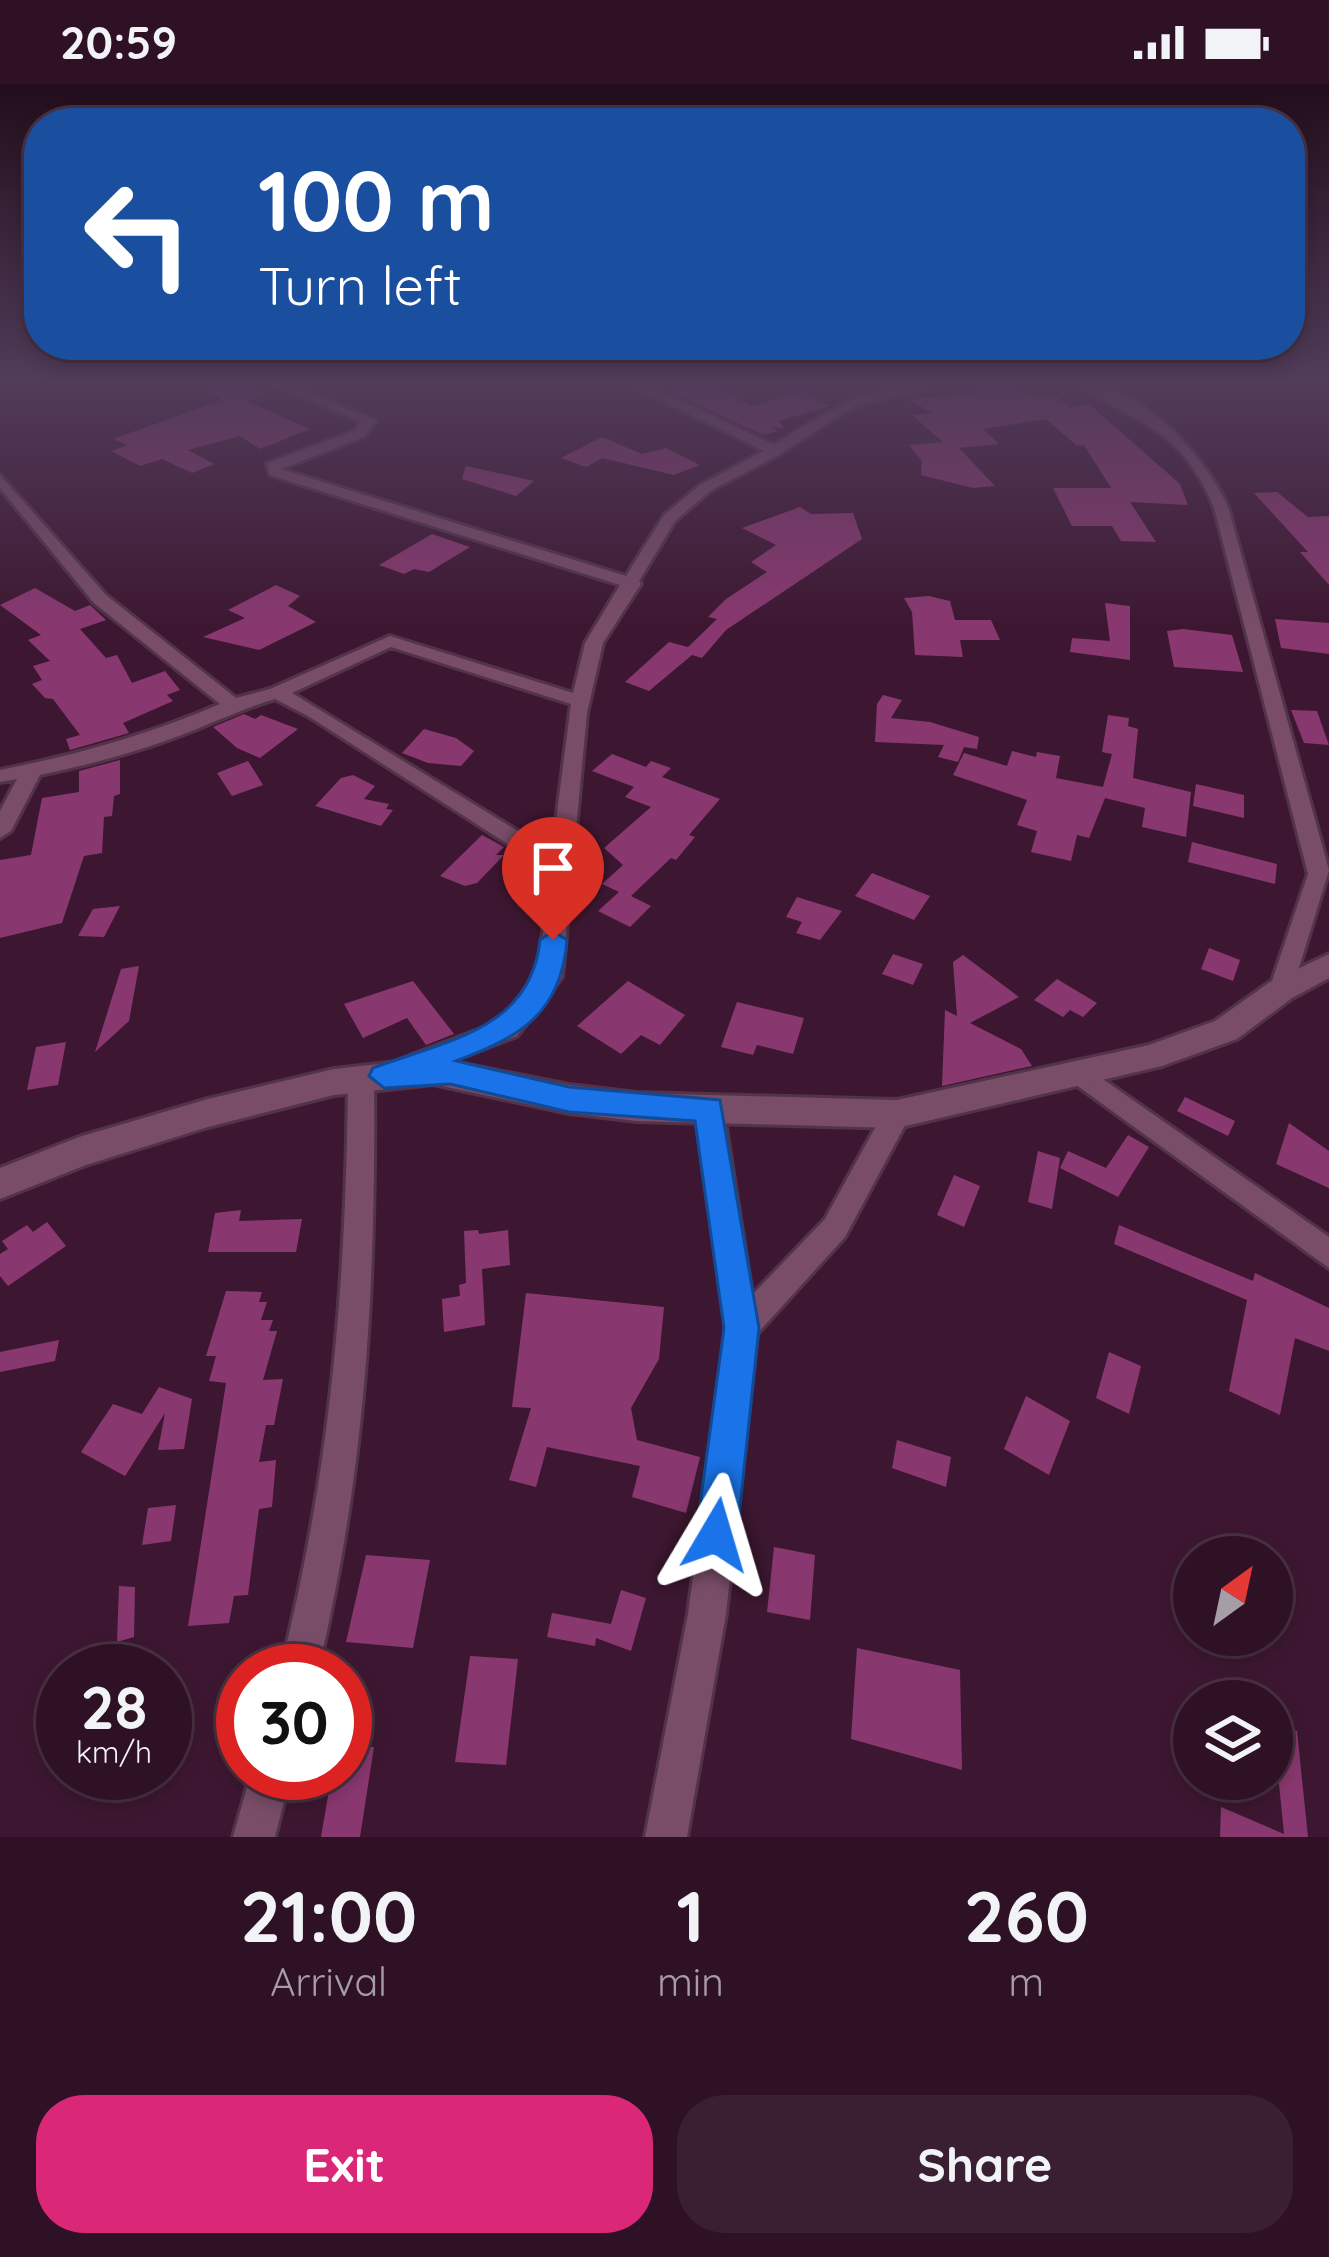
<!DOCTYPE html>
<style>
body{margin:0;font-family:Quicksand,sans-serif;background:#3a1f32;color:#f1f3f6;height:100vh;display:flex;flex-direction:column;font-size:45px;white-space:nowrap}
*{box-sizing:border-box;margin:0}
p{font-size:39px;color:#a79da7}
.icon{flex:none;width:66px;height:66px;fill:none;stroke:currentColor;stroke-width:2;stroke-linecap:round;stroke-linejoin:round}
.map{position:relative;height:1753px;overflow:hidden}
.details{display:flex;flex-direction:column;background:#2e1125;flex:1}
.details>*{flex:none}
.hud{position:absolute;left:24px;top:24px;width:1281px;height:252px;border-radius:48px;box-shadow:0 6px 18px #0003,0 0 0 3px #493142;background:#1a4fa0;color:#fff;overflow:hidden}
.needle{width:78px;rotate:33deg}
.tools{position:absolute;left:1173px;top:1452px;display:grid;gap:24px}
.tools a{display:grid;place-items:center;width:120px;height:120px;border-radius:50%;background:#2e1125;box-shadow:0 6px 18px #0003,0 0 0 3px #493142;font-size:60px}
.speed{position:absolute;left:36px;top:1560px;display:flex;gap:24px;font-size:60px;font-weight:700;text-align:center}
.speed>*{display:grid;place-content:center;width:156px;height:156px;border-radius:50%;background:#2e1125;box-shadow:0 6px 18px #0003,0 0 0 3px #493142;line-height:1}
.speed small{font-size:30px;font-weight:400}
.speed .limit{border:18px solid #d22;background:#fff;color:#111}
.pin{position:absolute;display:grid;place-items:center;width:102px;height:102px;color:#fff;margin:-123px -51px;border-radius:50% 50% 50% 0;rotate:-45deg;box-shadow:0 0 12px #0007}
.pin .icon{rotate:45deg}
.me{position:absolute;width:132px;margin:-66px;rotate:7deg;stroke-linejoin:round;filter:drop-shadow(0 0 9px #0008)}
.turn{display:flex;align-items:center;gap:42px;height:252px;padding:0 36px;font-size:54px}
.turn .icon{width:156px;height:156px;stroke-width:2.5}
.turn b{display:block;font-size:84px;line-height:102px}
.eta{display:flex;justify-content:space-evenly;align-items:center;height:204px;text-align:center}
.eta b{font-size:72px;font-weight:700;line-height:84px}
.button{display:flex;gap:24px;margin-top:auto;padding:24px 36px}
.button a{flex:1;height:138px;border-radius:48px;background:#db2777;color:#fff;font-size:48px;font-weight:700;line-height:138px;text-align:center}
.button a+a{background:#3a1f32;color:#f1f3f6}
.status{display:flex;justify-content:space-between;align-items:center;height:84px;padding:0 60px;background:#2e1125;direction:ltr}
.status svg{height:33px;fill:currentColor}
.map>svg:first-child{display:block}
.building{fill:#89386f}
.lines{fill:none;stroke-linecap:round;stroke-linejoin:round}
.minor-casing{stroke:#523348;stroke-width:6}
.tertiary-casing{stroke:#523348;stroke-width:6}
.minor{fill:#794d68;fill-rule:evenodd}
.tertiary{fill:#794d68;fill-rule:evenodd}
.route{fill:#1a73e8;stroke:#114b97;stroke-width:3}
</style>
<div class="status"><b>20:59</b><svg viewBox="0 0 49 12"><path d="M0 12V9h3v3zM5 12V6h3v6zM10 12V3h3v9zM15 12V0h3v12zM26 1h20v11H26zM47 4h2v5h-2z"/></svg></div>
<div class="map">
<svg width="1329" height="1753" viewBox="0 0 1329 1753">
<rect width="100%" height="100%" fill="#3d1731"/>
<path class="building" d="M 223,298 L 267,307 L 248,318 L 310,345 L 260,365 L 240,352 L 188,366 L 214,380 L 192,389 L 162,375 L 140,382 L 111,367 L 128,361 L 113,355 L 223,316 L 201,304 Z
M 689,298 L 706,298 L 752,322 L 803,307 L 830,322 L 779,337 L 784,345 L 769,342 L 778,347 L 763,351 L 667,306 Z
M 1012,301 L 1033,313 L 1056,312 L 1071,324 L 1089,320 L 1180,400 L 1188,421 L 1130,418 L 1156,458 L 1121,457 L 1112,442 L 1072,442 L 1053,404 L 1111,404 L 1084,361 L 1076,361 L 1046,335 L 983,345 L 999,360 L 959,364 L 995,402 L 973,404 L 921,391 L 922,377 L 909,361 L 943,358 L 912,331 L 932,329 L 910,316 L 976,309 L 971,302 Z
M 602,353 L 642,370 L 666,364 L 700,381 L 674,391 L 602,374 L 586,383 L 561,374 Z
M 466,382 L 534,397 L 516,412 L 462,395 Z
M 1277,408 L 1308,433 L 1329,432 L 1329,501 L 1300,468 L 1308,468 L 1254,409 Z
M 800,423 L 811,430 L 853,429 L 862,455 L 726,546 L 702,574 L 692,571 L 649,607 L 625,598 L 669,558 L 688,563 L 717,535 L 708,533 L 726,515 L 767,488 L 751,478 L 776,461 L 742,444 Z
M 432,450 L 470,463 L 429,488 L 414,485 L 404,490 L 379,481 Z
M 276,501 L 300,512 L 288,522 L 316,538 L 259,566 L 203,553 L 245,534 L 228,526 Z
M 35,504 L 75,527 L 90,521 L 106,536 L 80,545 L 106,574 L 117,571 L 132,599 L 165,587 L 180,606 L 167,611 L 173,617 L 123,639 L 129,649 L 70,666 L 66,655 L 80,651 L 53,615 L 45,614 L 32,600 L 42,596 L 33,582 L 50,577 L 28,556 L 41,551 L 0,521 Z
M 929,512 L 950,517 L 955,536 L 991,536 L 1000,556 L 960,556 L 963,573 L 915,571 L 912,528 L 904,514 Z
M 1105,519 L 1130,522 L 1130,576 L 1070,568 L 1072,554 L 1110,557 Z
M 1275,535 L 1329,539 L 1329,570 L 1281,564 Z
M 1183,545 L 1232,551 L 1243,588 L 1174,583 L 1167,547 Z
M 883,611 L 902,616 L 891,634 L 930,638 L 979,653 L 977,665 L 964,663 L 958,678 L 938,673 L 944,661 L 875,658 L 877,620 Z
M 1291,626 L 1317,627 L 1329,661 L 1304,659 Z
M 244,630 L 255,635 L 261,631 L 298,645 L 260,674 L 237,664 L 213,643 Z
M 1108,631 L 1129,634 L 1128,642 L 1138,645 L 1133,694 L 1191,708 L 1186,753 L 1142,743 L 1145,724 L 1105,714 L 1089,754 L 1077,751 L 1071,777 L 1031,768 L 1037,747 L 1017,741 L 1027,716 L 953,691 L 964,669 L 1007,682 L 1012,667 L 1036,673 L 1037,668 L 1060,672 L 1056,694 L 1103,703 L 1112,670 L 1102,668 Z
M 424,645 L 456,654 L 474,667 L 461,682 L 428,679 L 402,669 Z
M 612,670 L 646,683 L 651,677 L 671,684 L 662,693 L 720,715 L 689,751 L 695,753 L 676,776 L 671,774 L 631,812 L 651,822 L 630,843 L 598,827 L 619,808 L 602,800 L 623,781 L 604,764 L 651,723 L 625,713 L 634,703 L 592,687 Z
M 120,676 L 120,710 L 114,712 L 112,732 L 104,733 L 102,769 L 84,772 L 62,839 L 0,854 L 0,776 L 31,771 L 42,714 L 79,708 L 79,687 Z
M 248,677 L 263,701 L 232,712 L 217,689 Z
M 353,691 L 375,702 L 364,715 L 389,720 L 386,725 L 393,726 L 381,742 L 315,722 L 341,694 Z
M 1196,700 L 1244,711 L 1244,734 L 1193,722 Z
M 482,751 L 504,763 L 496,771 L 504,771 L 477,799 L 465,802 L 440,792 Z
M 1192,758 L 1277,780 L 1275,800 L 1188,778 Z
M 872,789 L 930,812 L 914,836 L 855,812 Z
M 797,813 L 842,827 L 820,856 L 796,849 L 802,838 L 786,833 Z
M 120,822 L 104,853 L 78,852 L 93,825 Z
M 1209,864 L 1240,876 L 1233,897 L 1201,885 Z
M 893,870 L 923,880 L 913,901 L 882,890 Z
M 963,871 L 1019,913 L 970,939 L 1021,965 L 1032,982 L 942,1002 L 945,926 L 957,932 L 953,878 Z
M 139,882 L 129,937 L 95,968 L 121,885 Z
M 1057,895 L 1097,919 L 1083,933 L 1070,926 L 1063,933 L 1034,916 Z
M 413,897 L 454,950 L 426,961 L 407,934 L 363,954 L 344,920 Z
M 628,897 L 685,931 L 660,961 L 641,951 L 621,970 L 577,942 Z
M 737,918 L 804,934 L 793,970 L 757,961 L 753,971 L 721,963 Z
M 66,958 L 58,1001 L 27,1006 L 36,963 Z
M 1185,1013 L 1235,1037 L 1228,1052 L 1177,1027 Z
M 1289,1039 L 1329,1067 L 1329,1104 L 1276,1080 Z
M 1128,1051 L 1149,1063 L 1118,1113 L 1060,1084 L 1068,1067 L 1106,1084 Z
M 1038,1067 L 1060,1074 L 1052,1125 L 1028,1118 Z
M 954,1091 L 980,1102 L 964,1143 L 937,1131 Z
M 241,1126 L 239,1137 L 302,1135 L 296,1168 L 208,1168 L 215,1129 Z
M 47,1138 L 66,1162 L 8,1202 L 0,1192 L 0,1170 L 8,1165 L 2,1157 L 27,1141 L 33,1148 Z
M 1119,1141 L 1253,1197 L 1255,1189 L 1329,1224 L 1329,1267 L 1295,1254 L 1280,1331 L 1229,1307 L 1247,1216 L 1114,1160 Z
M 478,1146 L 479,1150 L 508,1146 L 510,1181 L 482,1185 L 485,1241 L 444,1248 L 442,1215 L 460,1212 L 459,1201 L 466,1199 L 464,1147 Z
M 226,1207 L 262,1208 L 259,1218 L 267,1218 L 261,1236 L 273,1236 L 269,1247 L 277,1247 L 263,1296 L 283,1295 L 274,1341 L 266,1341 L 259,1378 L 276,1376 L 272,1423 L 259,1425 L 248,1511 L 234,1512 L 229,1539 L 188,1542 L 226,1299 L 209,1297 L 216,1272 L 206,1272 Z
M 526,1209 L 664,1223 L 659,1275 L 631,1324 L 637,1356 L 700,1373 L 686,1429 L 632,1413 L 640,1382 L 547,1363 L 536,1403 L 509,1396 L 531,1324 L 512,1323 Z
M 59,1256 L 55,1277 L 0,1288 L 0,1268 Z
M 1109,1268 L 1141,1282 L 1129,1330 L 1096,1314 Z
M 159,1303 L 192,1315 L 184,1365 L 158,1366 L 165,1329 L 125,1392 L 81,1368 L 113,1320 L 142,1330 Z
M 1026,1312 L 1070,1337 L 1049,1391 L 1004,1365 Z
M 897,1356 L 951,1373 L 946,1403 L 892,1384 Z
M 176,1421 L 171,1457 L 142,1461 L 148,1424 Z
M 774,1463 L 815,1471 L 810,1536 L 767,1528 Z
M 366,1471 L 430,1476 L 413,1564 L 346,1558 Z
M 119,1502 L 135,1503 L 134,1553 L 117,1558 Z
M 621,1506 L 646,1514 L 631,1567 L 596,1554 L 595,1562 L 547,1553 L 552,1529 L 611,1540 Z
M 857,1564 L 960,1586 L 962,1686 L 851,1655 Z
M 470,1572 L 518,1575 L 506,1681 L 455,1678 Z
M 1273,1640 L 1297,1647 L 1308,1753 L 1220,1753 L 1221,1723 L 1284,1750 Z
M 345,1663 L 374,1663 L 360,1753 L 321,1753 L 332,1689 L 345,1689 Z"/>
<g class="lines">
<g class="minor-casing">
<path id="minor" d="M 268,298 L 285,298 L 376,337 L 364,353 L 281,385 L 626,492 L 664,431 L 700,401 L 764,367 L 625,298 L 641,298 L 774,361 C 828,327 874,298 940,298 L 851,324 L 780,370 L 710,407 L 675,437 L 639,497 L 641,500 L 603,559 L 587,629 L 562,893 L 517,952 L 403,995 L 394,992 L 390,985 L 394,978 L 499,938 L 538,891 L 550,787 L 308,632 L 275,615 C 238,626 205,643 168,656 C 126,671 83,682 40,691 L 11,747 L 0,754 L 0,727 L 17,695 L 0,698 L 0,686 C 76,671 148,651 220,620 L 94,519 L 0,404 L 0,391 L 106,511 L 236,614 L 270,605 L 390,552 L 573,609 L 585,559 L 620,501 L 270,391 L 267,379 L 354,347 L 361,338 ZM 391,563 L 571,620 L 552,768 L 292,609 Z
M 1076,298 C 1137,298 1205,370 1228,423 L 1329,786 L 1290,913 L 1272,913 L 1269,906 L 1308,790 L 1214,423 C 1179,340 1139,343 1076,298 Z
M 1077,977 L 1329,1153 L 1329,1184 L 1068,995 L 1064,988 L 1068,981 Z
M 361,984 L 370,987 L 374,995 C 376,1201 366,1385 318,1587 L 280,1587 C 331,1386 346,1202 348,995 L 352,987 Z
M 709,1014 L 719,1017 L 723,1025 L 752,1211 L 825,1135 L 887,1022 L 897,1019 L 907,1022 L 911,1030 L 845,1153 L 757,1250 L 726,1530 L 687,1753 L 645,1753 L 688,1530 L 726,1244 L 695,1025 L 699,1017 Z
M 251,1689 L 291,1689 L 275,1753 L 233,1753 Z"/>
</g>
<g class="tertiary-casing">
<path id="tertiary" d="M 1329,870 L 1329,894 L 1292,914 L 1237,955 L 1162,982 L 897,1044 L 637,1037 L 569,1029 L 433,1000 L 334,1011 L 208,1043 L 86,1081 L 0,1115 L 0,1084 L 79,1053 L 208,1015 L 334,985 L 433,974 L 569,1001 L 637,1009 L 897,1016 L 1149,961 L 1215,937 L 1270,898 Z"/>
</g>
<use href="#minor" class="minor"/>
<use href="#tertiary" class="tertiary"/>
</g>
<linearGradient id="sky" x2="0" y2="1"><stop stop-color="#220d1b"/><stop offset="0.55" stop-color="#513c5a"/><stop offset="1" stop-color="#513c5a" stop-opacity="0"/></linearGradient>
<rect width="1329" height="543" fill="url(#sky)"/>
<path class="route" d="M 553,847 L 567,856 C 561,930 520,953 456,977 L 569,1003 L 720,1016 L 759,1244 L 737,1451 L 731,1466 L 716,1472 L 702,1466 L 696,1451 L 724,1244 L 695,1037 L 569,1028 L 450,1000 L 384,1004 L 369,992 L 373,984 C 445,957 531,946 540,856 Z"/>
</svg>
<div class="tools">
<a><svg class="needle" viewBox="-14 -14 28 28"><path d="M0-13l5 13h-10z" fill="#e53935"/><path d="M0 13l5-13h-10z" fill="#a79da7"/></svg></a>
<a><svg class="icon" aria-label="layers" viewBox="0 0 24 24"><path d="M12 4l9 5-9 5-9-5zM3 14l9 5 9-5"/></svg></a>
</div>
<div class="speed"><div>28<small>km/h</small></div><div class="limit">30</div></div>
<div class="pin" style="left:553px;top:856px;background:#d93025"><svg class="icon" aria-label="arrive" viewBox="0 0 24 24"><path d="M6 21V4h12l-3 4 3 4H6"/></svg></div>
<svg class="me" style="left:716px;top:1451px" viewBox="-20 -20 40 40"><path d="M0-17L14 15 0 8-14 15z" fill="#1a73e8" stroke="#fff" stroke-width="4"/></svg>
<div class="hud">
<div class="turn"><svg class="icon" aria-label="left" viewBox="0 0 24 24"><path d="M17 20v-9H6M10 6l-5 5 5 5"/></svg><div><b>100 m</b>Turn left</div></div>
</div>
</div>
<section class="details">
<div class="eta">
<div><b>21:00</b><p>Arrival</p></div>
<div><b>1</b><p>min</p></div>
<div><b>260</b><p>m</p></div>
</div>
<div class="button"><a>Exit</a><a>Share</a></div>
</section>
